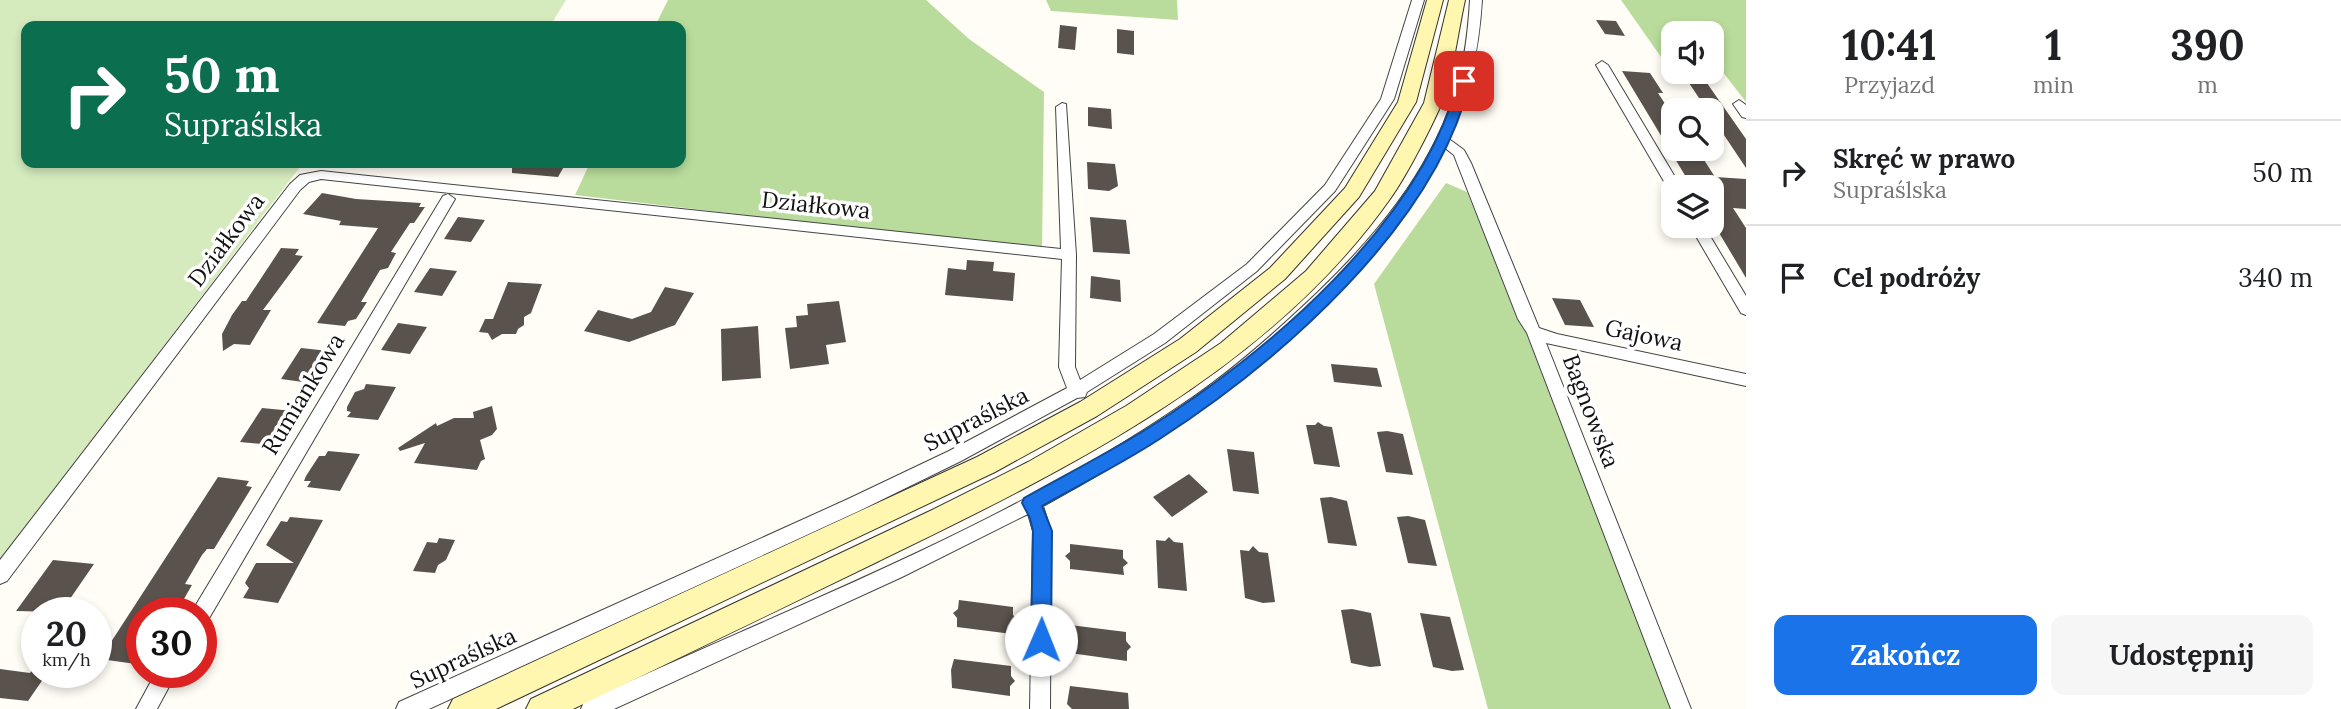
<!DOCTYPE html>
<html lang="pl">
<meta charset="utf-8">
<style>
body{margin:0;font-family:Lora,serif;background:#f6f6f6;color:#202124;height:100vh;display:flex;flex-direction:column;font-size:26px;white-space:nowrap}
*{box-sizing:border-box;margin:0}
p{font-size:23px;color:#757577}
.icon{flex:none;width:38px;height:38px;fill:none;stroke:currentColor;stroke-width:2;stroke-linecap:round;stroke-linejoin:round}
.map{position:relative;flex:1;overflow:hidden}
.drawer{display:flex;flex-direction:column;background:#fff;width:595px}
.drawer>*{flex:none}
.banner{position:absolute;left:21px;top:21px;width:665px;height:147px;border-radius:14px;box-shadow:0 4px 10px #0003;background:#0b6e4f;color:#fff;overflow:hidden}
.fabs{position:absolute;left:1661px;top:21px;display:grid;gap:14px}
.fabs a{display:grid;place-items:center;width:63px;height:63px;border-radius:14px;background:#fff;box-shadow:0 4px 10px #0003;font-size:35px}
.speed{position:absolute;left:21px;top:597px;display:flex;gap:14px;font-size:35px;font-weight:700;text-align:center}
.speed>*{display:grid;place-content:center;width:91px;height:91px;border-radius:50%;background:#fff;box-shadow:0 4px 10px #0003;line-height:1}
.speed small{font-size:18px;font-weight:400}
.speed .limit{border:10px solid #d22;background:#fff;color:#111}
.pin{position:absolute;display:grid;place-items:center;width:60px;height:60px;color:#fff;margin:-30px;border-radius:14px;box-shadow:0 4px 10px #0006}
.me{position:absolute;width:77px;margin:-38px;rotate:1deg;stroke-linejoin:round;filter:drop-shadow(0 0 5px #0008)}
.turn{display:flex;align-items:center;gap:24px;height:147px;padding:0 28px;font-size:32px}
.turn .icon{width:91px;height:91px;stroke-width:2.5}
.turn b{display:block;font-size:49px;line-height:60px}
.eta{display:flex;justify-content:space-evenly;align-items:center;height:119px;text-align:center}
.eta b{font-size:42px;font-weight:700;line-height:49px}
.action{display:flex;gap:14px;margin-top:auto;padding:14px 28px}
.action a{flex:1;height:80px;border-radius:14px;background:#1a73e8;color:#fff;font-size:28px;font-weight:700;line-height:80px;text-align:center}
.action a+a{background:#f6f6f6;color:#202124}
ul{padding:0;list-style:none}
li{display:flex;align-items:center;gap:21px;height:105px;padding:0 28px;border-top:2px solid #e0e0e0}
li div{flex:1}
li b{display:block;font-size:26px}
li em{font-style:normal}
main{display:flex;flex:1;min-height:0}
.map>svg:first-child{display:block}
.green{fill:#d5ebbd}
.forest{fill:#b9dc9c}
.building{fill:#5a524d}
.lines{fill:none;stroke-linecap:round;stroke-linejoin:round}
.street-casing{stroke:#444;stroke-width:2}
.secondary-casing{stroke:#333;stroke-width:2}
.street{fill:#fff;fill-rule:evenodd}
.secondary{fill:#fff6b0;fill-rule:evenodd}
.route{fill:#1a73e8;stroke:#114b97;stroke-width:2}
.labels{text-anchor:middle;stroke-width:7;stroke-linejoin:round;paint-order:stroke}
.street-label{font-size:23px;fill:#111;stroke:#fff}
</style>
<main>
<div class="map">
<svg width="1746" height="709" viewBox="0 0 1746 709">
<rect width="100%" height="100%" fill="#fffdf5"/>
<path class="green" d="M 0,0 L 566,0 L 550,26 L 26,26 L 26,163 L 303,163 L 0,561 Z"/>
<path class="forest" d="M 668,0 L 926,0 L 969,39 L 1044,92 L 1042,250 L 575,195 L 590,163 L 681,163 L 681,26 L 655,26 Z
M 1046,0 L 1177,0 L 1178,20 L 1051,11 Z
M 1621,0 L 1746,0 L 1746,102 L 1722,71 L 1712,70 L 1712,33 L 1673,33 L 1673,67 L 1668,67 Z
M 1446,183 L 1467,192 L 1684,709 L 1488,709 L 1374,284 Z"/>
<path class="building" d="M 1596,20 L 1616,21 L 1625,36 L 1605,34 Z
M 1060,25 L 1077,27 L 1075,50 L 1058,48 Z
M 1117,29 L 1134,31 L 1134,55 L 1117,53 Z
M 1622,71 L 1650,73 L 1663,93 L 1658,93 L 1673,116 L 1673,149 L 1697,149 L 1715,177 L 1746,179 L 1746,209 L 1733,208 L 1746,228 L 1746,278 L 1712,221 L 1712,187 L 1692,187 Z
M 1683,74 L 1702,76 L 1746,139 L 1746,168 L 1712,117 L 1712,110 L 1707,110 Z
M 1088,107 L 1111,109 L 1112,129 L 1088,126 Z
M 1087,162 L 1115,164 L 1118,186 L 1109,191 L 1088,189 Z
M 512,163 L 566,163 L 558,177 L 512,173 Z
M 322,193 L 356,199 L 421,203 L 419,207 L 425,207 L 414,223 L 410,223 L 391,252 L 396,253 L 388,268 L 380,270 L 361,302 L 367,302 L 356,319 L 348,321 L 345,326 L 317,323 L 378,228 L 339,225 L 341,221 L 303,214 Z
M 458,217 L 485,220 L 471,242 L 444,239 Z
M 1090,217 L 1126,220 L 1130,254 L 1093,252 Z
M 281,248 L 299,249 L 295,255 L 303,256 L 263,310 L 271,310 L 250,345 L 234,344 L 223,351 L 222,334 L 232,315 L 242,301 L 246,301 Z
M 967,260 L 994,262 L 993,271 L 1015,273 L 1013,301 L 945,295 L 948,268 L 966,270 Z
M 430,268 L 457,271 L 442,296 L 414,292 Z
M 1091,276 L 1120,280 L 1121,302 L 1090,298 Z
M 508,282 L 542,284 L 531,313 L 524,317 L 524,325 L 518,329 L 516,334 L 502,334 L 492,340 L 488,333 L 479,332 L 485,319 L 493,319 Z
M 665,287 L 694,293 L 675,325 L 629,342 L 584,331 L 598,310 L 632,319 L 651,312 Z
M 1552,298 L 1580,300 L 1594,327 L 1565,325 Z
M 839,301 L 846,342 L 826,345 L 829,364 L 790,369 L 785,328 L 797,327 L 796,316 L 808,315 L 807,304 Z
M 398,323 L 427,327 L 410,354 L 381,350 Z
M 758,326 L 761,378 L 722,381 L 721,329 Z
M 301,348 L 329,351 L 327,356 L 332,357 L 322,375 L 319,378 L 313,378 L 310,383 L 281,379 Z
M 1331,364 L 1377,368 L 1382,387 L 1334,382 Z
M 366,384 L 396,387 L 378,420 L 347,417 L 351,412 L 347,411 L 347,407 L 355,392 L 364,389 Z
M 492,406 L 497,429 L 492,435 L 480,440 L 485,459 L 481,461 L 477,470 L 414,463 L 425,443 L 400,451 L 398,448 L 436,423 L 437,426 L 454,418 L 474,418 L 473,412 Z
M 262,408 L 293,411 L 289,417 L 296,417 L 284,437 L 280,441 L 274,440 L 271,445 L 240,442 Z
M 1318,422 L 1324,426 L 1332,427 L 1340,467 L 1314,464 L 1306,425 L 1315,425 Z
M 1387,431 L 1403,434 L 1413,475 L 1386,472 L 1377,432 Z
M 1227,449 L 1254,452 L 1259,494 L 1233,491 Z
M 328,451 L 360,454 L 340,491 L 307,487 L 311,481 L 304,481 L 306,476 L 319,456 L 325,456 Z
M 1189,474 L 1208,492 L 1172,517 L 1153,497 Z
M 218,477 L 249,481 L 246,486 L 252,487 L 214,549 L 207,549 L 202,555 L 185,584 L 192,585 L 177,611 L 142,612 L 142,654 L 136,664 L 100,659 Z
M 1331,497 L 1347,501 L 1357,546 L 1328,543 L 1320,498 Z
M 1408,516 L 1425,520 L 1437,566 L 1408,563 L 1397,517 Z
M 290,517 L 323,520 L 278,603 L 243,598 L 249,588 L 245,583 L 256,563 L 294,563 L 266,545 L 281,521 L 287,522 Z
M 1169,537 L 1174,542 L 1183,543 L 1187,591 L 1158,588 L 1156,540 L 1165,541 Z
M 439,538 L 455,540 L 446,560 L 438,565 L 435,573 L 413,571 L 427,542 L 437,543 Z
M 1070,544 L 1123,550 L 1123,558 L 1128,563 L 1123,567 L 1124,575 L 1070,569 L 1070,561 L 1065,556 L 1070,552 Z
M 1253,546 L 1259,552 L 1268,553 L 1275,602 L 1263,603 L 1245,598 L 1240,550 L 1249,551 Z
M 53,560 L 94,564 L 61,612 L 16,611 Z
M 959,600 L 1013,607 L 1013,615 L 1018,620 L 1013,625 L 1012,634 L 957,627 L 957,618 L 953,613 L 958,609 Z
M 1352,609 L 1371,613 L 1381,666 L 1370,667 L 1351,663 L 1341,610 Z
M 1420,613 L 1450,617 L 1464,670 L 1452,671 L 1433,667 Z
M 1070,625 L 1126,632 L 1126,641 L 1131,647 L 1127,651 L 1127,661 L 1070,653 L 1070,644 L 1065,639 L 1070,634 Z
M 954,659 L 1011,666 L 1011,676 L 1015,681 L 1010,686 L 1010,696 L 952,688 L 951,670 Z
M 0,669 L 30,673 L 32,670 L 48,672 L 28,701 L 0,698 Z
M 1070,686 L 1128,693 L 1129,709 L 1072,709 L 1067,704 Z"/>
<g class="lines">
<g class="street-casing">
<path id="street" d="M 1412,0 L 1424,0 L 1394,99 L 1335,191 L 1257,271 L 1165,343 L 1087,392 L 1085,397 L 1077,398 L 961,461 L 861,510 L 429,709 L 396,709 L 399,702 L 848,499 L 949,451 L 1067,388 L 1059,367 L 1062,259 L 321,179 L 309,182 L 300,190 L 7,581 L 0,584 L 0,560 L 290,184 L 300,175 L 321,171 L 1061,249 L 1056,107 L 1062,103 L 1066,104 L 1076,255 L 1075,367 L 1080,380 L 1154,334 L 1247,264 L 1325,185 L 1381,99 Z
M 1470,0 L 1482,0 C 1479,49 1470,94 1449,139 L 1464,150 L 1471,163 L 1539,328 L 1557,334 L 1746,374 L 1746,386 L 1546,343 L 1691,709 L 1671,709 L 1527,333 L 1518,319 L 1457,163 L 1454,155 L 1445,148 C 1358,309 1200,420 1043,506 L 1051,531 L 1050,709 L 1030,709 L 1033,531 L 1028,514 L 902,577 L 614,709 L 581,709 L 584,702 C 785,609 997,531 1180,406 C 1230,373 1275,333 1318,292 C 1375,237 1427,175 1453,99 C 1464,67 1468,34 1470,0 Z
M 1602,61 L 1608,65 L 1681,187 L 1669,190 L 1596,65 Z
M 1739,100 L 1746,105 L 1746,118 L 1742,117 L 1733,104 Z
M 448,194 L 455,199 L 208,620 L 201,623 L 201,612 L 192,612 L 194,608 L 443,196 Z
M 1690,226 L 1704,226 L 1746,296 L 1746,315 L 1741,313 Z
M 156,672 L 177,672 L 157,709 L 136,709 Z"/>
</g>
<g class="secondary-casing">
<path id="secondary" d="M 1427,0 L 1443,0 L 1416,102 L 1359,197 L 1285,279 L 1196,352 L 1097,416 L 995,472 L 496,709 L 448,709 L 453,699 L 977,457 L 1080,402 L 1180,339 L 1270,268 L 1345,188 L 1398,102 Z
M 1449,0 L 1465,0 C 1458,31 1453,76 1441,105 C 1430,130 1406,177 1390,199 C 1268,372 1064,471 879,561 C 777,611 675,660 573,709 L 526,709 L 531,699 L 930,511 L 1028,462 L 1126,406 L 1221,343 L 1306,271 L 1375,191 L 1424,103 Z"/>
</g>
<use href="#street" class="street"/>
<use href="#secondary" class="secondary"/>
</g>
<path class="route" d="M 1464,77 L 1470,81 C 1436,226 1279,362 1158,440 C 1121,464 1081,484 1042,506 L 1052,531 L 1051,640 L 1048,647 L 1041,650 L 1034,647 L 1031,640 L 1033,531 L 1030,518 L 1022,503 L 1024,498 C 1065,475 1106,454 1145,430 C 1265,356 1422,222 1458,81 Z"/>
<g class="labels">
<g class="street-label">
<text transform="translate(816 205) rotate(6)" y="8">Działkowa</text>
<text transform="translate(226 240) rotate(-53)" y="8">Działkowa</text>
<text transform="translate(1644 335) rotate(12)" y="8">Gajowa</text>
<text transform="translate(303 394) rotate(-59)" y="8">Rumiankowa</text>
<text transform="translate(1591 411) rotate(69)" y="8">Bagnowska</text>
<text transform="translate(976 419) rotate(-27)" y="8">Supraślska</text>
<text transform="translate(463 658) rotate(-25)" y="8">Supraślska</text>
</g>
</g>
</svg>
<div class="fabs">
<a><svg class="icon" aria-label="sound" viewBox="0 0 24 24"><path d="M4 9h4l5-4v14l-5-4H4zM17 9q2 3 0 6"/></svg></a>
<a><svg class="icon" aria-label="search" viewBox="0 0 24 24"><circle cx="10" cy="10" r="6"/><path d="M15 15l6 6"/></svg></a>
<a><svg class="icon" aria-label="layers" viewBox="0 0 24 24"><path d="M12 4l9 5-9 5-9-5zM3 14l9 5 9-5"/></svg></a>
</div>
<div class="speed"><div>20<small>km/h</small></div><div class="limit">30</div></div>
<div class="pin" style="left:1464px;top:81px;background:#d93025"><svg class="icon" aria-label="arrive" viewBox="0 0 24 24"><path d="M6 21V4h12l-3 4 3 4H6"/></svg></div>
<svg class="me" style="left:1041px;top:640px" viewBox="-20 -20 40 40"><circle r="19" fill="#fff"/><path d="M0-13L10 11 0 6-10 11z" fill="#1a73e8"/></svg>
<div class="banner">
<div class="turn"><svg class="icon" aria-label="right" viewBox="0 0 24 24"><path d="M7 20v-9h11M14 6l5 5-5 5"/></svg><div><b>50 m</b>Supraślska</div></div>
</div>
</div>
<section class="drawer">
<div class="eta">
<div><b>10:41</b><p>Przyjazd</p></div>
<div><b>1</b><p>min</p></div>
<div><b>390</b><p>m</p></div>
</div>
<ul>
<li><svg class="icon" aria-label="right" viewBox="0 0 24 24"><path d="M7 20v-9h11M14 6l5 5-5 5"/></svg><div><b>Skręć w prawo</b><p>Supraślska</p></div><em>50 m</em></li>
<li><svg class="icon" aria-label="arrive" viewBox="0 0 24 24"><path d="M6 21V4h12l-3 4 3 4H6"/></svg><div><b>Cel podróży</b></div><em>340 m</em></li>
</ul>
<div class="action"><a>Zakończ</a><a>Udostępnij</a></div>
</section>
</main>
